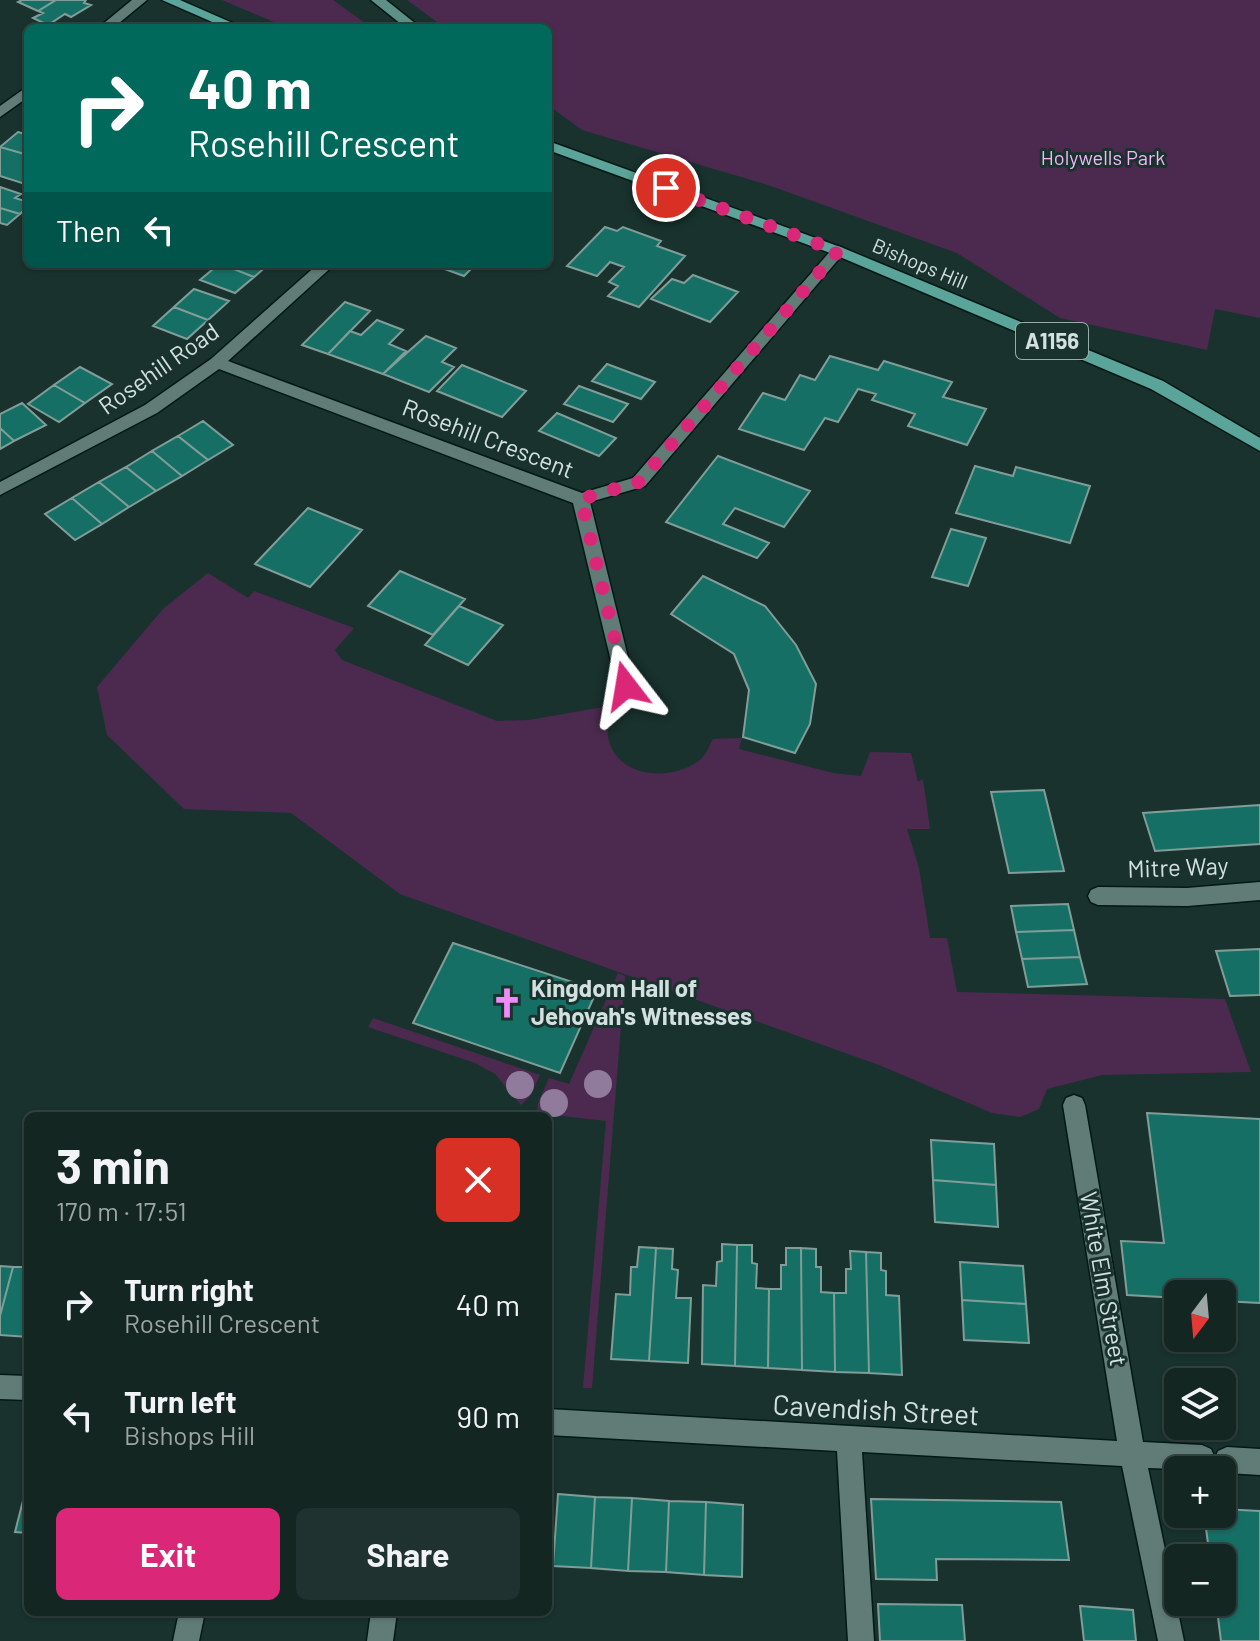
<!DOCTYPE html>
<meta charset="utf-8">
<style>
body{margin:0;font-family:Barlow,sans-serif;background:#20322f;color:#f1f3f6;height:100vh;display:flex;flex-direction:column;font-size:30px;white-space:nowrap}
*{box-sizing:border-box;margin:0}
p{font-size:26px;color:#9da5a5}
.icon{flex:none;width:44px;height:44px;fill:none;stroke:currentColor;stroke-width:2;stroke-linecap:round;stroke-linejoin:round}
.map{position:relative;flex:1;overflow:hidden}
.side{position:absolute;left:24px;top:1112px;width:528px;height:504px;display:flex;flex-direction:column;background:#132622;border-radius:12px;box-shadow:0 2px 6px #0004,0 0 0 2px #324340}
.side>*{flex:none}
.guide{position:absolute;left:24px;top:24px;width:528px;height:244px;border-radius:12px;box-shadow:0 2px 6px #0004,0 0 0 2px #324340;background:#00695c;color:#fff;overflow:hidden}
.needle{width:52px;rotate:196deg}
.buttons{position:absolute;left:1164px;top:1280px;display:grid;gap:16px}
.buttons a{display:grid;place-items:center;width:72px;height:72px;border-radius:12px;background:#132622;box-shadow:0 2px 6px #0004,0 0 0 2px #324340;font-size:40px}
.pin{position:absolute;display:grid;place-items:center;width:68px;height:68px;color:#fff;margin:-34px;border:4px solid #fff;border-radius:50%;box-shadow:0 2px 8px #0007}
.me{position:absolute;width:88px;margin:-44px;rotate:346deg;stroke-linejoin:round;filter:drop-shadow(0 0 6px #0008)}
.turn{display:flex;align-items:center;gap:28px;height:168px;padding:0 32px;font-size:36px}
.turn .icon{width:104px;height:104px;stroke-width:2.5}
.turn b{display:block;font-size:56px;line-height:68px}
.then{display:flex;align-items:center;height:76px;padding:0 32px;background:#0003;gap:16px;font-size:30px}
.round{display:grid;place-items:center;flex:none;width:84px;height:84px;border-radius:12px;background:#20322f}
.headline{display:flex;align-items:center;justify-content:space-between;height:136px;padding:0 32px}
h1{font-size:48px;font-weight:700;line-height:60px}
.button{display:flex;gap:16px;margin-top:auto;padding:16px 32px}
.button a{flex:1;height:92px;border-radius:12px;background:#db2777;color:#fff;font-size:32px;font-weight:700;line-height:92px;text-align:center}
.button a+a{background:#20322f;color:#f1f3f6}
ul{padding:0;list-style:none}
li{display:flex;align-items:center;gap:24px;height:112px;padding:0 32px}
li div{flex:1}
li b{display:block;font-size:30px}
li em{font-style:normal}
.map>svg:first-child{display:block}
.green{fill:#4c2a4f}
.building{fill:#166f65;stroke:#819d98;stroke-width:2}
.lines{fill:none;stroke-linecap:round;stroke-linejoin:round}
.lane-casing{stroke:#021916;stroke-width:3}
.street-casing{stroke:#021916;stroke-width:3}
.secondary-casing{stroke:#021916;stroke-width:3}
.primary-casing{stroke:#021916;stroke-width:3}
.lane{fill:#617c77;fill-rule:evenodd}
.street{fill:#617c77;fill-rule:evenodd}
.secondary{fill:#5e9088;fill-rule:evenodd}
.primary{fill:#5aa499;fill-rule:evenodd}
.tree{fill:#917b9d}
.route{stroke:#db2777;stroke-width:14;stroke-dasharray:0 25.2}
.labels{text-anchor:middle;stroke-width:6;stroke-linejoin:round;paint-order:stroke}
.far-park-label{font-size:20px;fill:#f3b6f8;stroke:#19322e}
.far-street-label{font-size:20px;fill:#d2e1de;stroke:#19322e}
.shield{fill:#19322e;stroke:#9aaca9;stroke-width:2}
.shield-label{font-size:22px;font-weight:bold;fill:#d2e1de}
.street-label{font-size:24px;fill:#d2e1de;stroke:#19322e}
.poi-label{font-size:24px;font-weight:bold;fill:#d2e1de;stroke:#19322e;text-anchor:start}
.near-street-label{font-size:28px;fill:#d2e1de;stroke:#19322e}
</style>
<div class="map">
<svg width="1260" height="1641" viewBox="0 0 1260 1641">
<rect width="100%" height="100%" fill="#19322e"/>
<path class="green" d="M 222,0 L 333,0 L 372,28 L 288,28 Z
M 407,0 L 1260,0 L 1260,318 L 1215,309 L 1207,350 L 1060,318 L 957,253 L 768,185 L 582,130 L 548,105 L 548,28 L 445,28 Z
M 208,573 L 248,598 L 254,591 L 354,628 L 335,650 L 342,660 L 497,721 L 529,720 L 609,706 C 608,720 605,736 612,749 C 628,780 676,779 700,760 C 706,755 709,746 713,739 L 742,738 L 739,749 L 833,773 L 861,776 L 870,752 L 911,753 L 918,782 L 923,779 L 930,829 L 907,829 L 919,868 L 930,938 L 947,938 L 957,992 L 1225,999 L 1251,1072 L 1102,1075 L 1047,1089 L 1039,1109 L 1020,1117 L 992,1113 L 879,1065 L 400,894 L 291,813 L 184,809 L 107,735 L 97,687 L 163,609 Z
M 618,973 L 625,976 L 592,1388 L 583,1388 L 606,1121 L 537,1113 L 538,1103 L 549,1078 L 569,1084 Z
M 373,1018 L 540,1075 L 530,1096 L 521,1105 L 495,1074 L 475,1063 L 368,1027 Z"/>
<path class="building" d="M 22,0 L 56,0 L 38,11 L 18,2 Z
M 56,0 L 86,0 L 84,3 L 91,5 L 71,17 L 65,14 L 48,25 L 33,18 L 43,13 L 38,11 Z
M 18,132 L 28,135 L 28,155 L 0,147 Z
M 0,147 L 28,155 L 28,185 L 0,176 Z
M 0,187 L 21,194 L 15,198 L 28,202 L 28,206 L 20,214 L 0,208 Z
M 0,208 L 20,214 L 7,225 L 0,223 Z
M 605,227 L 617,231 L 623,227 L 661,241 L 657,246 L 685,256 L 639,307 L 608,296 L 618,286 L 609,282 L 624,267 L 610,262 L 597,276 L 567,266 Z
M 219,264 L 221,264 L 254,277 L 235,293 L 200,280 Z
M 221,264 L 269,264 L 254,277 Z
M 431,264 L 476,264 L 464,276 Z
M 693,275 L 738,292 L 710,322 L 651,299 L 672,279 L 684,283 Z
M 194,289 L 229,301 L 208,320 L 174,307 Z
M 345,302 L 370,311 L 328,354 L 302,345 Z
M 174,307 L 208,320 L 187,339 L 153,326 Z
M 377,320 L 403,330 L 389,344 L 406,351 L 383,374 L 328,354 L 350,331 L 361,335 Z
M 426,336 L 456,348 L 442,362 L 454,367 L 429,392 L 383,374 Z
M 830,356 L 878,370 L 884,361 L 952,382 L 943,397 L 986,409 L 967,445 L 908,426 L 915,414 L 872,400 L 876,394 L 858,389 L 838,422 L 825,418 L 804,450 L 739,429 L 763,393 L 785,400 L 800,375 L 815,380 Z
M 607,364 L 655,382 L 641,399 L 592,381 Z
M 462,365 L 526,391 L 502,417 L 437,391 Z
M 80,367 L 112,384 L 85,403 L 54,385 Z
M 54,385 L 85,403 L 59,422 L 28,404 Z
M 579,386 L 628,404 L 613,422 L 564,404 Z
M 22,403 L 46,425 L 14,441 L 0,428 L 0,414 Z
M 557,413 L 616,438 L 599,456 L 539,431 Z
M 203,421 L 233,445 L 208,460 L 178,436 Z
M 0,428 L 14,441 L 0,449 Z
M 178,436 L 208,460 L 182,476 L 152,451 Z
M 152,451 L 182,476 L 156,491 L 126,467 Z
M 718,456 L 810,491 L 784,527 L 735,508 L 723,524 L 769,543 L 757,558 L 666,522 Z
M 975,466 L 1013,476 L 1016,467 L 1090,486 L 1070,543 L 956,513 Z
M 126,467 L 156,491 L 129,507 L 99,482 Z
M 99,482 L 129,507 L 102,524 L 72,498 Z
M 72,498 L 102,524 L 75,540 L 45,514 Z
M 308,508 L 362,530 L 310,587 L 255,564 Z
M 951,529 L 986,538 L 968,586 L 932,577 Z
M 400,571 L 465,599 L 433,635 L 368,606 Z
M 703,576 L 765,606 L 796,645 L 816,684 L 810,724 L 795,753 L 743,737 L 749,690 L 734,654 L 671,614 Z
M 459,606 L 503,625 L 468,665 L 425,645 Z
M 1044,790 L 1064,871 L 1009,873 L 991,792 Z
M 1260,805 L 1260,844 L 1155,851 L 1143,813 Z
M 1068,904 L 1074,930 L 1016,932 L 1011,906 Z
M 1074,930 L 1080,957 L 1022,959 L 1016,932 Z
M 453,943 L 597,990 L 560,1073 L 413,1023 Z
M 1260,949 L 1260,995 L 1230,996 L 1216,951 Z
M 1080,957 L 1087,984 L 1028,987 L 1022,959 Z
M 1147,1113 L 1260,1119 L 1260,1303 L 1222,1301 L 1222,1294 L 1178,1294 L 1178,1298 L 1127,1295 L 1121,1241 L 1164,1243 Z
M 931,1140 L 994,1144 L 996,1185 L 933,1180 Z
M 933,1180 L 996,1185 L 998,1227 L 935,1222 Z
M 722,1244 L 737,1245 L 735,1366 L 702,1364 L 703,1285 L 716,1286 L 717,1262 L 722,1261 Z
M 737,1245 L 752,1245 L 752,1263 L 757,1264 L 756,1288 L 769,1289 L 768,1368 L 735,1366 Z
M 639,1247 L 656,1248 L 649,1361 L 611,1359 L 616,1294 L 630,1295 L 631,1267 L 637,1267 Z
M 656,1248 L 673,1249 L 672,1269 L 678,1270 L 676,1298 L 691,1298 L 688,1363 L 649,1361 Z
M 786,1248 L 801,1248 L 802,1370 L 768,1368 L 769,1289 L 781,1289 L 781,1265 L 786,1265 Z
M 801,1248 L 816,1249 L 816,1267 L 821,1267 L 821,1292 L 834,1293 L 835,1372 L 802,1370 Z
M 850,1251 L 866,1252 L 869,1373 L 835,1372 L 834,1293 L 846,1293 L 846,1269 L 851,1269 Z
M 866,1252 L 881,1253 L 881,1270 L 886,1271 L 886,1295 L 899,1296 L 902,1375 L 869,1373 Z
M 960,1262 L 1023,1266 L 1026,1304 L 962,1300 Z
M 0,1266 L 13,1267 L 0,1316 Z
M 13,1267 L 28,1267 L 28,1337 L 0,1335 L 0,1316 Z
M 962,1300 L 1026,1304 L 1029,1343 L 964,1340 Z
M 28,1481 L 28,1533 L 15,1532 Z
M 558,1494 L 595,1497 L 591,1568 L 553,1566 Z
M 595,1497 L 632,1498 L 628,1571 L 591,1568 Z
M 632,1498 L 669,1501 L 666,1572 L 628,1571 Z
M 871,1499 L 1061,1502 L 1069,1560 L 936,1559 L 937,1580 L 876,1579 Z
M 669,1501 L 706,1502 L 704,1575 L 666,1572 Z
M 706,1502 L 743,1505 L 742,1577 L 704,1575 Z
M 1222,1509 L 1260,1511 L 1260,1641 L 1221,1641 L 1216,1602 L 1222,1602 L 1222,1558 L 1210,1558 L 1204,1514 L 1222,1514 Z
M 878,1604 L 962,1605 L 965,1641 L 880,1641 Z
M 1080,1606 L 1133,1610 L 1136,1641 L 1084,1641 Z"/>
<g class="lines">
<g class="lane-casing">
<path id="lane" d="M 179,1612 L 205,1612 L 199,1641 L 173,1641 Z"/>
</g>
<g class="street-casing">
<path id="street" d="M 132,0 L 147,0 L 113,28 L 98,28 Z
M 28,86 L 28,97 L 0,117 L 0,106 Z
M 838,246 L 843,248 L 843,254 L 645,486 L 590,502 L 635,686 L 626,693 L 617,686 L 573,503 L 219,369 L 157,413 L 0,495 L 0,482 L 145,405 L 211,359 L 318,264 L 335,264 L 228,361 L 582,493 L 633,478 L 833,248 Z
M 1260,882 L 1260,900 L 1187,906 L 1098,905 L 1091,902 L 1088,896 L 1091,890 L 1098,887 L 1187,888 Z
M 1074,1095 L 1082,1098 L 1085,1105 L 1143,1442 L 1202,1445 L 1211,1449 L 1215,1458 L 1211,1467 L 1204,1470 L 1148,1468 L 1184,1641 L 1158,1641 L 1122,1466 L 862,1452 L 874,1641 L 848,1641 L 837,1451 L 548,1435 L 548,1409 L 1117,1441 L 1063,1105 L 1066,1098 Z
M 0,1375 L 28,1376 L 28,1400 L 0,1399 Z
M 1227,1447 L 1260,1449 L 1260,1475 L 1227,1473 L 1218,1469 L 1214,1460 L 1218,1451 Z
M 371,1612 L 397,1612 L 393,1641 L 367,1641 Z"/>
</g>
<g class="secondary-casing">
<path id="secondary" d="M 371,0 L 386,0 L 421,28 L 406,28 Z"/>
</g>
<g class="primary-casing">
<path id="primary" d="M 162,0 L 180,0 L 244,28 L 226,28 Z
M 548,141 L 843,248 L 1163,381 L 1260,438 L 1260,451 L 1151,389 L 833,254 L 548,150 Z"/>
</g>
<use href="#lane" class="lane"/>
<use href="#street" class="street"/>
<use href="#secondary" class="secondary"/>
<use href="#primary" class="primary"/>
</g>
<g class="tree">
<circle cx="598" cy="1084" r="14"/>
<circle cx="520" cy="1085" r="14"/>
<circle cx="554" cy="1103" r="14"/>
</g>
<g class="lines">
<path class="route" d="M 626,686 L 581,499 L 639,482 L 838,251 L 666,188"/>
</g>
<defs>
<g id="church-bare" transform="scale(2.4)"><path d="M-1.2-6h2.4v3.5h3.3v2.4h-3.3V6h-2.4V-.1h-3.3v-2.4h3.3Z" fill="#ee8bf8" stroke="#19322e" stroke-width="2.5" paint-order="stroke"/></g>
</defs>
<g fill-rule="evenodd">
<use href="#church-bare" x="507" y="1003"/>
</g>
<g class="labels">
<g class="far-park-label">
<text x="1103" y="165">Holywells Park</text>
</g>
<g class="far-street-label">
<text transform="translate(920 264) rotate(23)" y="7">Bishops Hill</text>
</g>
<rect class="shield" x="1016" y="323" width="72" height="36" rx="6"/>
<g class="shield-label">
<text x="1052" y="349">A1156</text>
</g>
<g class="street-label">
<text transform="translate(159 369) rotate(-35)" y="8">Rosehill Road</text>
<text transform="translate(488 439) rotate(21)" y="8">Rosehill Crescent</text>
<text transform="translate(1178 868) rotate(-2)" y="8">Mitre Way</text>
<text transform="translate(1103 1279) rotate(80)" y="8">White Elm Street</text>
</g>
<g class="poi-label">
<text x="531" y="997">Kingdom Hall of<tspan x="531" dy="28">Jehovah's Witnesses</tspan></text>
</g>
<g class="near-street-label">
<text transform="translate(876 1410) rotate(3)" y="10">Cavendish Street</text>
</g>
</g>
</svg>
<div class="buttons">
<a><svg class="needle" viewBox="-14 -14 28 28"><path d="M0-13l5 13h-10z" fill="#e53935"/><path d="M0 13l5-13h-10z" fill="#9da5a5"/></svg></a>
<a><svg class="icon" aria-label="layers" viewBox="0 0 24 24"><path d="M12 4l9 5-9 5-9-5zM3 14l9 5 9-5"/></svg></a>
<a>+</a>
<a>−</a>
</div>
<div class="pin" style="left:666px;top:188px;background:#d93025"><svg class="icon" aria-label="arrive" viewBox="0 0 24 24"><path d="M6 21V4h12l-3 4 3 4H6"/></svg></div>
<svg class="me" style="left:626px;top:686px" viewBox="-20 -20 40 40"><path d="M0-17L14 15 0 8-14 15z" fill="#db2777" stroke="#fff" stroke-width="4"/></svg>
<div class="guide">
<div class="turn"><svg class="icon" aria-label="right" viewBox="0 0 24 24"><path d="M7 20v-9h11M14 6l5 5-5 5"/></svg><div><b>40 m</b>Rosehill Crescent</div></div>
<div class="then">Then<svg class="icon" aria-label="left" viewBox="0 0 24 24"><path d="M17 20v-9H6M10 6l-5 5 5 5"/></svg></div>
</div>
<section class="side">
<div class="headline"><div><h1>3 min</h1><p>170 m · 17:51</p></div><a class="round" style="background:#d93025;color:#fff"><svg class="icon" aria-label="close" viewBox="0 0 24 24"><path d="M6 6l12 12M18 6L6 18"/></svg></a></div>
<ul>
<li><svg class="icon" aria-label="right" viewBox="0 0 24 24"><path d="M7 20v-9h11M14 6l5 5-5 5"/></svg><div><b>Turn right</b><p>Rosehill Crescent</p></div><em>40 m</em></li>
<li><svg class="icon" aria-label="left" viewBox="0 0 24 24"><path d="M17 20v-9H6M10 6l-5 5 5 5"/></svg><div><b>Turn left</b><p>Bishops Hill</p></div><em>90 m</em></li>
</ul>
<div class="button"><a>Exit</a><a>Share</a></div>
</section>
</div>
